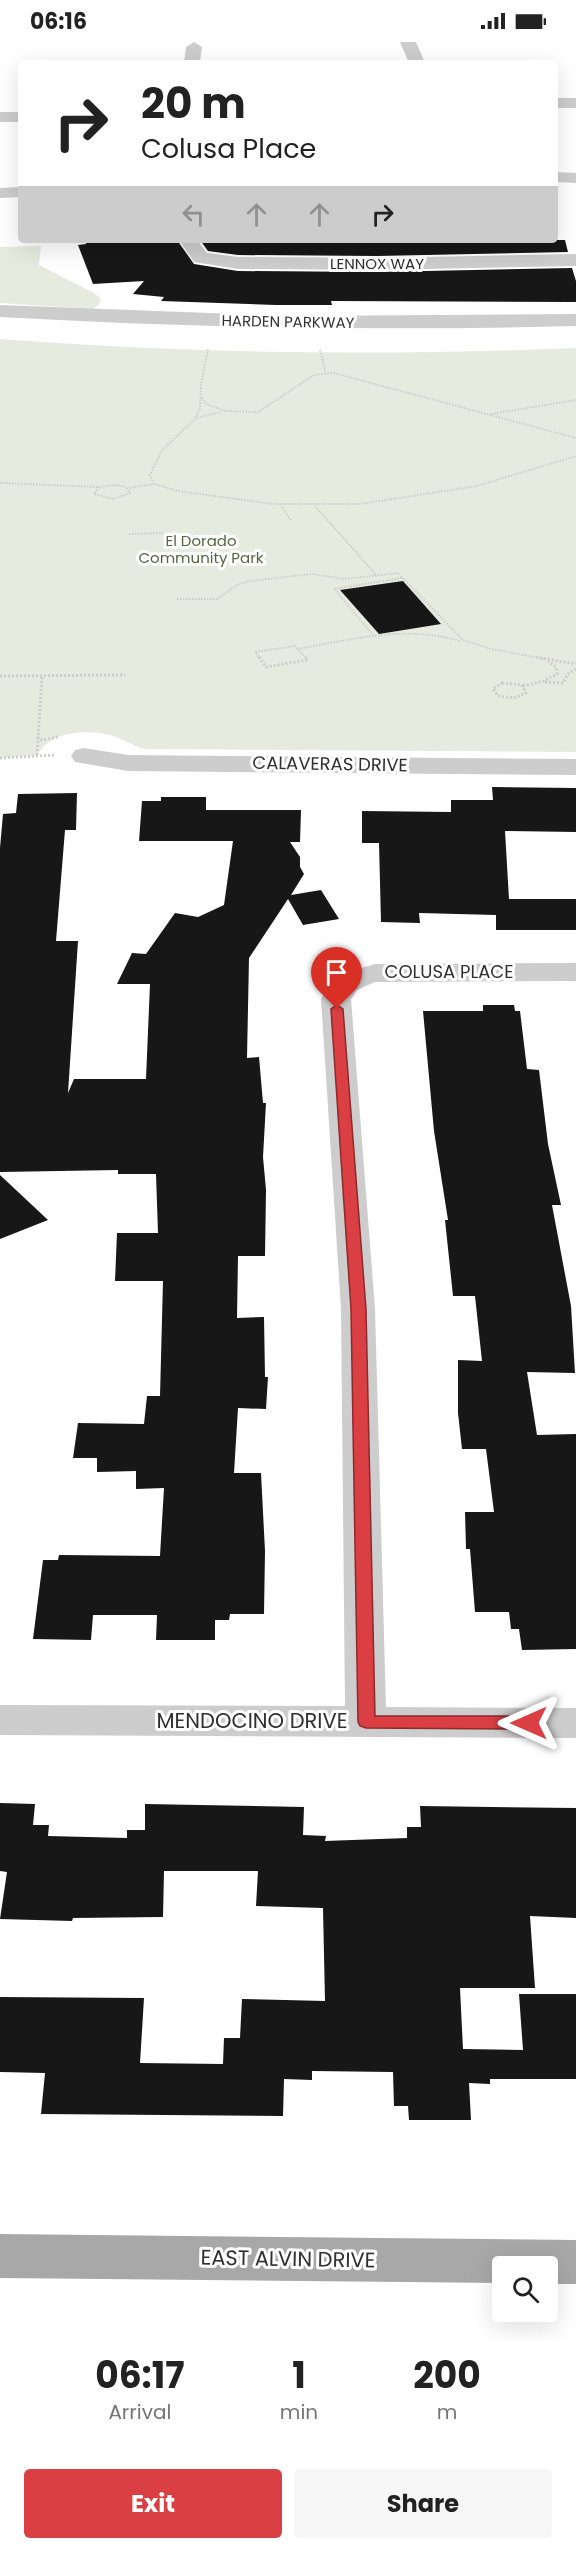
<!DOCTYPE html>
<style>
body{margin:0;font-family:Poppins,sans-serif;background:#f6f6f6;color:#222;height:100vh;display:flex;flex-direction:column;font-size:22px;white-space:nowrap}
*{box-sizing:border-box;margin:0}
p{font-size:20px;color:#767676}
.icon{flex:none;width:33px;height:33px;fill:none;stroke:currentColor;stroke-width:2;stroke-linecap:round;stroke-linejoin:round}
.map{position:relative;height:2298px;overflow:hidden}
.details{display:flex;flex-direction:column;background:#fff;flex:1}
.details>*{flex:none}
.guide{position:absolute;left:18px;top:18px;width:540px;height:183px;border-radius:6px;box-shadow:0 6px 24px #0002;background:#fff;color:#222;overflow:hidden}
.buttons{position:absolute;left:492px;top:2214px;display:grid;gap:12px}
.buttons a{display:grid;place-items:center;width:66px;height:66px;border-radius:6px;background:#fff;box-shadow:0 6px 24px #0002;font-size:30px}
.pin{position:absolute;display:grid;place-items:center;width:51px;height:51px;color:#fff;margin:-62px -26px;border-radius:50% 50% 50% 0;rotate:-45deg;box-shadow:0 0 6px #0007}
.pin .icon{rotate:45deg}
.me{position:absolute;width:66px;margin:-33px;rotate:270deg;stroke-linejoin:round;filter:drop-shadow(0 0 4px #0008)}
.turn{display:flex;align-items:center;gap:21px;height:126px;padding:0 24px;font-size:27px}
.turn .icon{width:78px;height:78px;stroke-width:2.5}
.turn b{display:block;font-size:42px;line-height:51px}
.lanes{display:flex;align-items:center;height:57px;padding:0 24px;background:#0003;justify-content:center;gap:30px;direction:ltr}
.lanes .off{opacity:.35}
.eta{display:flex;justify-content:space-evenly;align-items:center;height:102px;text-align:center}
.eta b{font-size:36px;font-weight:700;line-height:42px}
.action{display:flex;gap:12px;margin-top:auto;padding:12px 24px}
.action a{flex:1;height:69px;border-radius:6px;background:#da3f43;color:#fff;font-size:24px;font-weight:700;line-height:69px;text-align:center}
.action a+a{background:#f6f6f6;color:#222}
.status{display:flex;justify-content:space-between;align-items:center;height:42px;padding:0 30px;background:#fff;direction:ltr}
.status svg{height:16px;fill:currentColor}
.map>svg:first-child{display:block}
.green{fill:#e5ecdf}
.building{fill:#171717}
.lines{fill:none;stroke-linecap:round;stroke-linejoin:round}
.path-far1{stroke:#cdcdcd;stroke-width:2;stroke-dasharray:1.5 1.5;stroke-linecap:butt}
.path{stroke:#cdcdcd;stroke-width:3;stroke-dasharray:2 2;stroke-linecap:butt}
.minor{fill:#cdcdcd;fill-rule:evenodd}
.major{fill:#a8a8a8;fill-rule:evenodd}
.route{fill:#da3f43;stroke:#8e292c;stroke-width:1.5}
.labels{text-anchor:middle;stroke-width:6;stroke-linejoin:round;paint-order:stroke}
.far-street-label{font-size:15px;fill:#303030;stroke:#fff}
.far-park-label{font-size:15px;fill:#516940;stroke:#fff}
.street-label{font-size:18px;fill:#303030;stroke:#fff}
.near-street-label{font-size:21px;fill:#303030;stroke:#fff}
</style>
<div class="status"><b>06:16</b><svg viewBox="0 0 49 12"><path d="M0 12V9h3v3zM5 12V6h3v6zM10 12V3h3v9zM15 12V0h3v12zM26 1h20v11H26zM47 4h2v5h-2z"/></svg></div>
<div class="map">
<svg width="576" height="2298" viewBox="0 0 576 2298">
<rect width="100%" height="100%" fill="#fff"/>
<path class="green" d="M 41,204 L 39,223 L 94,251 L 101,257 L 99,263 L 92,267 L 0,261 L 0,205 Z
M 0,297 C 191,312 384,314 576,306 L 576,710 L 145,707 C 132,704 122,696 110,693 C 87,687 50,689 37,713 L 0,716 Z"/>
<path class="building" d="M 86,198 L 177,198 L 194,222 L 238,229 L 377,230 L 572,226 L 576,239 L 576,260 L 331,259 L 332,263 L 276,263 L 161,259 L 164,255 L 133,252 L 144,239 L 93,242 L 78,203 L 86,202 Z
M 200,198 L 565,198 L 568,210 L 377,214 L 238,213 L 208,209 Z
M 403,539 L 441,582 L 379,592 L 340,548 Z
M 492,745 L 576,746 L 576,790 L 505,789 L 509,857 L 576,857 L 576,888 L 496,888 L 496,873 L 419,871 L 420,881 L 381,880 L 379,801 L 362,801 L 362,769 L 451,770 L 451,758 L 493,758 Z
M 77,751 L 76,788 L 65,788 L 56,899 L 78,899 L 68,1051 L 74,1037 L 146,1037 L 150,942 L 117,942 L 132,911 L 146,912 L 175,871 L 198,875 L 224,863 L 233,799 L 139,799 L 142,759 L 161,759 L 161,755 L 206,755 L 206,768 L 301,768 L 300,800 L 290,800 L 300,815 L 300,825 L 304,832 L 291,853 L 321,848 L 339,877 L 303,883 L 288,857 L 249,916 L 247,1016 L 259,1015 L 263,1061 L 266,1061 L 263,1115 L 266,1148 L 265,1214 L 238,1214 L 237,1276 L 264,1275 L 265,1335 L 268,1335 L 266,1367 L 238,1366 L 234,1431 L 261,1431 L 265,1509 L 264,1572 L 230,1572 L 229,1578 L 215,1578 L 215,1598 L 156,1598 L 157,1573 L 93,1573 L 91,1598 L 33,1597 L 43,1518 L 58,1518 L 59,1513 L 160,1514 L 164,1446 L 136,1447 L 136,1429 L 97,1430 L 97,1416 L 73,1416 L 78,1381 L 144,1382 L 147,1354 L 160,1354 L 163,1239 L 115,1239 L 117,1191 L 158,1191 L 156,1132 L 118,1132 L 118,1128 L 0,1130 L 0,806 L 3,772 L 16,771 L 18,752 Z
M 483,963 L 514,963 L 515,969 L 520,969 L 527,1027 L 539,1028 L 548,1102 L 561,1163 L 552,1163 L 571,1264 L 575,1331 L 527,1330 L 537,1393 L 576,1392 L 576,1607 L 522,1608 L 519,1587 L 511,1587 L 509,1570 L 475,1570 L 470,1507 L 466,1507 L 465,1470 L 494,1470 L 486,1407 L 462,1407 L 458,1371 L 458,1318 L 482,1319 L 475,1254 L 453,1254 L 445,1178 L 448,1178 L 434,1089 L 423,969 L 483,969 Z
M 0,1133 L 48,1178 L 0,1197 Z
M 0,1761 L 35,1762 L 33,1783 L 49,1783 L 48,1794 L 127,1796 L 127,1788 L 145,1788 L 145,1762 L 304,1765 L 303,1793 L 326,1794 L 325,1799 L 407,1796 L 407,1785 L 421,1785 L 420,1764 L 576,1766 L 576,1876 L 530,1874 L 535,1946 L 460,1946 L 463,2007 L 523,2008 L 519,1952 L 576,1952 L 576,2037 L 490,2037 L 490,2042 L 469,2041 L 471,2078 L 409,2078 L 408,2064 L 394,2064 L 393,2030 L 312,2029 L 312,2038 L 284,2037 L 283,2074 L 41,2072 L 45,2031 L 0,2030 L 0,1955 L 144,1956 L 140,2021 L 223,2022 L 224,1996 L 240,1996 L 242,1957 L 325,1959 L 323,1866 L 256,1864 L 258,1829 L 164,1829 L 163,1875 L 73,1876 L 72,1879 L 0,1877 L 7,1830 L 0,1829 Z"/>
<g class="lines">
<path class="path-far1" d="M 320,308 L 326,332
M 202,356 L 206,362 L 225,369 L 258,370 L 314,333 L 334,331 L 576,396
M 491,372 L 576,358
M 197,376 L 221,370
M 0,441 L 99,445
M 154,442 L 150,433 L 162,408 L 194,378 L 200,367 L 201,342 L 208,307
M 115,443 L 126,445 L 130,451 L 113,457 L 94,452 L 99,445 Z
M 129,446 L 154,442 L 178,449 L 273,462 L 360,462 L 477,444 L 576,414
M 280,462 L 291,479
M 315,464 L 377,534
M 129,492 L 162,491 L 181,495
M 177,557 L 217,557 L 237,543 L 249,539 L 313,532 L 344,537 L 398,531 L 463,598 L 491,607 L 545,617
M 374,594 L 334,547 L 402,536
M 298,607 C 353,597 405,583 460,599
M 260,617 L 255,610 L 295,604 L 307,617"/>
<path class="path" d="M 259,615 L 266,625 L 308,618 L 305,615
M 536,615 L 576,622
M 0,634 L 125,633
M 545,640 L 563,641 L 568,632 L 576,627
M 502,641 L 522,643 L 526,651 L 514,656 L 498,654 L 493,647 Z
M 523,644 L 544,639 L 557,632 L 556,625 L 548,619
M 37,695 L 42,698 L 58,695
M 37,713 L 42,635
M 0,716 L 56,713"/>
<path class="minor" d="M 194,0 L 202,5 L 200,21 L 184,21 L 186,5 Z
M 400,0 L 416,0 L 425,21 L 409,21 Z
M 555,56 L 576,56 L 576,66 L 555,66 Z
M 0,70 L 21,70 L 21,80 L 0,80 Z
M 555,130 L 576,131 L 576,141 L 555,140 Z
M 21,145 L 21,155 L 0,156 L 0,146 Z
M 179,198 L 197,198 L 207,211 L 238,215 L 377,216 L 576,212 L 576,224 L 377,228 L 238,227 L 194,220 Z
M 0,263 L 288,274 L 576,272 L 576,284 C 384,289 192,286 0,275 Z
M 84,706 L 128,713 L 576,717 L 576,733 L 128,729 L 75,720 L 71,714 L 75,708 Z
M 576,921 L 576,939 L 375,940 L 357,948 L 351,957 L 375,1267 L 386,1665 L 576,1666 L 576,1696 L 0,1693 L 0,1663 L 345,1664 L 341,1267 L 321,957 L 332,939 L 341,932 L 375,922 Z"/>
<path class="major" d="M 0,2192 L 576,2198 L 576,2242 L 548,2242 L 548,2224 L 502,2224 L 502,2241 L 0,2236 Z"/>
</g>
<path class="route" d="M 337,963 L 343,967 L 366,1267 L 375,1674 L 529,1674 L 535,1676 L 538,1681 L 535,1685 L 529,1687 L 366,1686 L 360,1684 L 358,1680 L 351,1267 L 331,967 Z"/>
<g class="labels">
<g class="far-street-label">
<text x="377" y="227">LENNOX WAY</text>
<text transform="translate(288 280) rotate(1)" y="5">HARDEN PARKWAY</text>
</g>
<g class="far-park-label">
<text x="201" y="504">El Dorado<tspan x="201" dy="17">Community Park</tspan></text>
</g>
<g class="street-label">
<text transform="translate(330 722) rotate(1)" y="6">CALAVERAS DRIVE</text>
<text x="449" y="936">COLUSA PLACE</text>
</g>
<g class="near-street-label">
<text x="252" y="1686">MENDOCINO DRIVE</text>
<text transform="translate(288 2217) rotate(1)" y="7">EAST ALVIN DRIVE</text>
</g>
</g>
</svg>
<div class="buttons">
<a><svg class="icon" aria-label="search" viewBox="0 0 24 24"><circle cx="10" cy="10" r="6"/><path d="M15 15l6 6"/></svg></a>
</div>
<div class="pin" style="left:337px;top:967px;background:#d93025"><svg class="icon" aria-label="arrive" viewBox="0 0 24 24"><path d="M6 21V4h12l-3 4 3 4H6"/></svg></div>
<svg class="me" style="left:529px;top:1681px" viewBox="-20 -20 40 40"><path d="M0-17L14 15 0 8-14 15z" fill="#da3f43" stroke="#fff" stroke-width="4"/></svg>
<div class="guide">
<div class="turn"><svg class="icon" aria-label="right" viewBox="0 0 24 24"><path d="M7 20v-9h11M14 6l5 5-5 5"/></svg><div><b>20 m</b>Colusa Place</div></div>
<div class="lanes"><svg class="icon off" aria-label="left" viewBox="0 0 24 24"><path d="M17 20v-9H6M10 6l-5 5 5 5"/></svg><svg class="icon off" aria-label="ahead" viewBox="0 0 24 24"><path d="M12 20V5M6 11l6-6 6 6"/></svg><svg class="icon off" aria-label="ahead" viewBox="0 0 24 24"><path d="M12 20V5M6 11l6-6 6 6"/></svg><svg class="icon" aria-label="right" viewBox="0 0 24 24"><path d="M7 20v-9h11M14 6l5 5-5 5"/></svg></div>
</div>
</div>
<section class="details">
<div class="eta">
<div><b>06:17</b><p>Arrival</p></div>
<div><b>1</b><p>min</p></div>
<div><b>200</b><p>m</p></div>
</div>
<div class="action"><a>Exit</a><a>Share</a></div>
</section>
